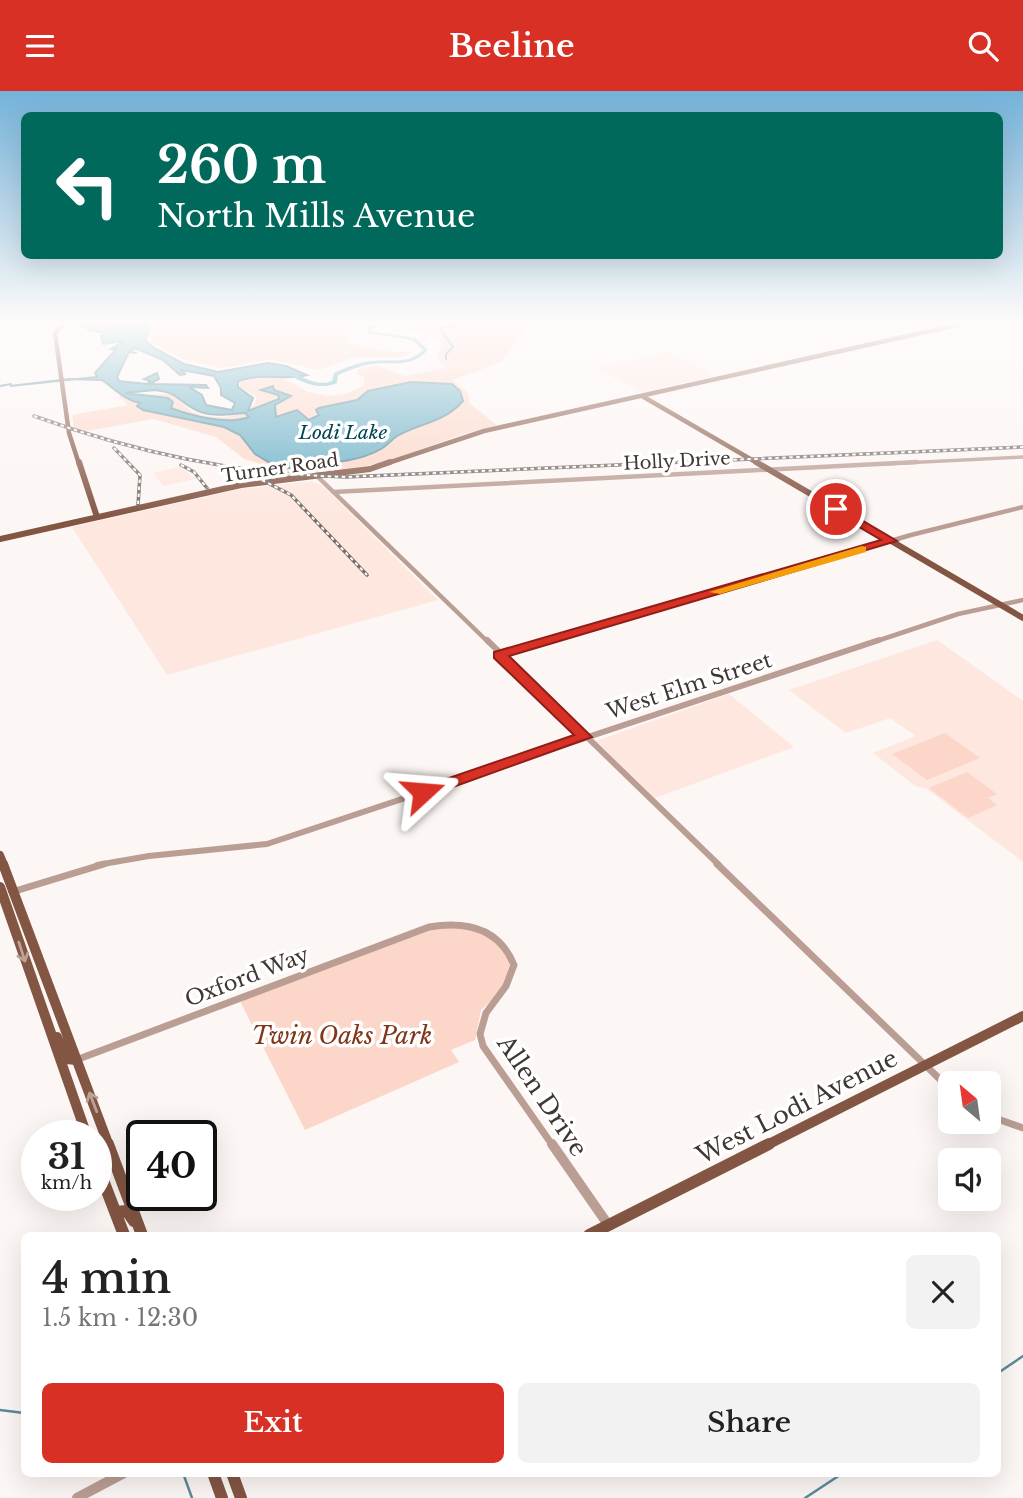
<!DOCTYPE html>
<meta charset="utf-8">
<style>
body{margin:0;font-family:"Libre Baskerville",serif;background:#f2f2f2;color:#222;height:100vh;display:flex;flex-direction:column;font-size:26px;white-space:nowrap}
*{box-sizing:border-box;margin:0}
p{font-size:23px;color:#767676}
.icon{flex:none;width:38px;height:38px;fill:none;stroke:currentColor;stroke-width:2;stroke-linecap:round;stroke-linejoin:round}
.map{position:relative;flex:1;overflow:hidden}
.panel{position:absolute;left:21px;top:1141px;width:980px;height:245px;display:flex;flex-direction:column;background:#fff;border-radius:10px;box-shadow:0 7px 28px #0002}
.panel>*{flex:none}
.banner{position:absolute;left:21px;top:21px;width:982px;height:147px;border-radius:10px;box-shadow:0 7px 28px #0002;background:#00695c;color:#fff;overflow:hidden}
.needle{width:46px;rotate:331deg}
.controls{position:absolute;left:938px;top:980px;display:grid;gap:14px}
.controls a{display:grid;place-items:center;width:63px;height:63px;border-radius:10px;background:#fff;box-shadow:0 7px 28px #0002;font-size:35px}
.speed{position:absolute;left:21px;top:1029px;display:flex;gap:14px;font-size:35px;font-weight:700;text-align:center}
.speed>*{display:grid;place-content:center;width:91px;height:91px;border-radius:50%;background:#fff;box-shadow:0 7px 28px #0002;line-height:1}
.speed small{font-size:18px;font-weight:400}
.speed .limit{border:4px solid #111;border-radius:10px;background:#fff;color:#111}
.pin{position:absolute;display:grid;place-items:center;width:60px;height:60px;color:#fff;margin:-30px;border:4px solid #fff;border-radius:50%;box-shadow:0 2px 7px #0007}
.me{position:absolute;width:77px;margin:-38px;rotate:71deg;stroke-linejoin:round;filter:drop-shadow(0 0 5px #0008)}
.turn{display:flex;align-items:center;gap:24px;height:147px;padding:0 21px;font-size:32px}
.turn .icon{width:91px;height:91px;stroke-width:2.5}
.turn b{display:block;font-size:49px;line-height:60px}
.round{display:grid;place-items:center;flex:none;width:74px;height:74px;border-radius:10px;background:#f2f2f2}
.overview{display:flex;align-items:center;justify-content:space-between;height:119px;padding:0 21px}
h1{font-size:42px;font-weight:600;line-height:52px}
.cta{display:flex;gap:14px;margin-top:auto;padding:14px 21px}
.cta a{flex:1;height:80px;border-radius:10px;background:#d93025;color:#fff;font-size:28px;font-weight:600;line-height:80px;text-align:center}
.cta a+a{background:#f2f2f2;color:#222}
header{display:flex;justify-content:space-between;align-items:center;height:91px;padding:0 21px;background:#d93025;color:#fff;font-size:32px;font-weight:600}
.map>svg:first-child{display:block}
.built{fill:#fee7df}
.green{fill:#fcd6c8}
.water{fill:#66afc6;stroke:#5b8b9a;stroke-width:2;fill-rule:evenodd}
.lines{fill:none;stroke-linecap:round;stroke-linejoin:round}
.stream-far1{stroke:#5b8b9a;stroke-width:2}
.stream{stroke:#5b8b9a;stroke-width:2.5}
.river{fill:#66afc6;fill-rule:evenodd}
.minor-far4{stroke:#ba9e94;stroke-width:3.5}
.minor-far3{stroke:#ba9e94;stroke-width:4.5}
.minor-far2{stroke:#ba9e94;stroke-width:6}
.minor-far1{stroke:#ba9e94;stroke-width:7}
.minor{stroke:#ba9e94;stroke-width:10}
.major-far4{stroke:#835543;stroke-width:4.5}
.major-far3{stroke:#835543;stroke-width:6}
.major-far2{stroke:#835543;stroke-width:8}
.major-far1{stroke:#835543;stroke-width:10}
.major{stroke:#835543;stroke-width:12}
.rail-casing{stroke:#756b67;stroke-width:3.5}
.rail{stroke:#fff;stroke-width:2;stroke-dasharray:3.5;stroke-linecap:butt}
.oneway{stroke:#bba298}
.route{fill:#d93025;stroke:#8d1f18;stroke-width:2}
.slow{fill:#f59e0b}
.labels{text-anchor:middle;stroke-width:7;stroke-linejoin:round;paint-order:stroke}
.far-street-label{font-size:18px;fill:#423632;stroke:#fff}
.far-water-label{font-size:19px;font-style:italic;fill:#004555;stroke:#fff}
.street-label{font-size:21px;fill:#423632;stroke:#fff}
.near-park-label{font-size:24px;font-style:italic;fill:#803618;stroke:#fff}
.near-street-label{font-size:24px;fill:#423632;stroke:#fff}
</style>
<header><svg class="icon" aria-label="menu" viewBox="0 0 24 24"><path d="M4 6h16M4 12h16M4 18h16"/></svg>Beeline<svg class="icon" aria-label="search" viewBox="0 0 24 24"><circle cx="10" cy="10" r="6"/><path d="M15 15l6 6"/></svg></header>
<div class="map">
<svg width="1023" height="1407" viewBox="0 0 1023 1407">
<rect width="100%" height="100%" fill="#fcf6f4"/>
<path class="built" d="M 670,261 L 715,285 L 643,301 L 594,277 Z
M 180,376 L 196,388 L 163,395 L 153,382 Z
M 311,390 L 322,394 L 438,509 L 167,584 L 72,436 L 240,398 Z
M 937,549 L 1023,610 L 1023,771 L 927,698 L 915,695 L 873,662 L 916,645 L 890,627 L 846,642 L 789,599 Z
M 729,603 L 794,656 L 655,707 L 596,650 Z"/>
<path class="green" d="M 151,231 L 250,234 L 352,231 L 344,237 L 347,252 L 385,260 L 412,261 L 404,266 L 354,266 L 319,279 L 270,268 L 222,277 L 182,268 L 151,251 Z
M 390,231 L 529,231 L 503,270 L 453,289 L 469,303 L 469,312 L 497,334 L 460,344 L 383,372 L 322,382 L 285,380 L 244,368 L 216,346 L 153,328 L 81,341 L 74,337 L 72,324 L 128,314 L 118,305 L 174,303 C 179,308 184,315 190,319 C 206,330 252,330 257,306 L 240,296 L 240,290 L 279,285 L 309,301 L 328,305 L 345,303 L 363,295 L 365,287 L 357,283 L 359,278 L 377,275 L 405,285 L 446,277 L 437,268 L 442,250 L 429,243 L 381,234 Z
M 945,642 L 980,667 L 927,689 L 892,663 Z
M 967,681 L 997,703 L 988,707 L 997,714 L 968,727 L 929,697 Z
M 429,836 L 483,839 L 512,867 L 509,894 L 481,919 L 475,949 L 451,959 L 459,971 L 305,1039 L 239,908 Z"/>
<path class="water" d="M 79,231 L 107,231 L 105,237 L 109,237 L 112,231 L 129,231 L 126,236 L 131,231 L 147,231 L 149,241 L 145,249 L 154,257 L 184,273 L 218,281 L 268,272 L 286,275 L 307,284 C 284,290 264,281 238,290 L 238,296 L 253,307 L 248,320 L 279,308 L 278,304 L 261,299 L 273,295 L 274,299 L 291,305 L 275,314 L 276,326 L 297,319 L 309,329 L 319,324 L 316,319 L 319,317 L 357,309 L 368,300 L 411,291 L 452,293 L 460,300 L 463,310 C 445,331 420,332 397,345 C 390,350 388,354 381,358 C 362,369 333,373 312,372 L 308,377 L 298,379 L 272,373 L 255,363 L 240,344 L 224,336 L 143,319 L 137,315 L 140,312 C 125,309 116,299 102,289 L 69,288 L 10,295 L 97,286 L 95,282 L 116,258 L 111,258 L 124,250 L 103,253 L 101,245 L 105,242 L 89,239 ZM 135,257 L 163,269 L 180,284 L 185,283 L 182,279 L 214,285 L 221,297 L 221,304 L 235,312 L 232,319 L 206,314 L 202,304 L 189,296 L 208,297 L 206,294 L 150,293 L 159,288 L 157,282 L 144,288 L 150,290 L 147,293 L 119,290 L 117,286 L 129,261 L 137,262 L 130,261 ZM 155,299 C 178,302 175,307 194,318 C 209,327 229,323 245,322 L 249,326 C 228,334 191,325 171,317 L 173,311 L 168,307 L 125,302 Z"/>
<g class="lines">
<path class="stream-far1" d="M 446,268 L 446,263 L 453,256 L 440,238 L 465,231
M 0,295 L 11,293"/>
<path class="stream" d="M 998,1282 L 1023,1265
M 0,1319 L 24,1322
M 183,1382 L 192,1407
M 805,1407 L 843,1382"/>
<path class="river" d="M 381,231 L 387,231 L 372,238 L 372,240 L 416,247 L 428,259 C 410,278 394,270 371,273 C 359,275 349,279 338,284 L 337,292 C 318,300 301,291 284,281 L 289,280 C 304,286 316,296 332,290 L 334,282 C 347,276 359,271 373,270 C 393,268 407,274 423,259 L 412,249 L 368,242 L 367,236 Z"/>
<path class="minor-far4" d="M 883,373 L 1023,366"/>
<path class="minor-far3" d="M 318,386 L 488,551
M 333,401 L 917,371
M 544,551 L 911,444 L 1023,416
M 874,551 L 958,523 L 1023,509"/>
<path class="minor-far2" d="M 487,549 L 719,774
M 499,564 L 550,549
M 97,774 L 149,765 L 267,753 L 879,549"/>
<path class="minor-far1" d="M 717,773 L 950,998
M 12,801 L 104,773
M 76,969 L 429,836 C 466,830 499,837 514,874 L 506,895 L 486,922 L 480,943 L 483,955 L 553,1055
M 989,1025 L 1023,1037"/>
<path class="minor" d="M 552,1053 L 609,1135
M 77,1407 L 124,1382"/>
<path class="major-far4" d="M 66,231 L 55,242 L 69,342 L 79,373
M 642,305 L 759,373
M 385,373 L 484,340 L 970,231"/>
<path class="major-far3" d="M 79,371 L 97,426
M 756,371 L 1023,527
M 0,448 L 241,394 L 370,378 L 390,371"/>
<path class="major-far2" d="M 0,764 L 4,774"/>
<path class="major-far1" d="M 3,773 L 109,1055
M 0,796 L 87,1045
M 57,946 L 67,968 L 76,969
M 765,1055 L 1023,925"/>
<path class="major" d="M 108,1053 L 142,1144
M 96,1071 L 124,1144
M 115,1121 L 127,1120 L 134,1130
M 589,1144 L 769,1053
M 213,1382 L 222,1407
M 232,1382 L 241,1407"/>
<g class="rail-casing">
<path id="rail" d="M 34,325 C 137,362 237,383 346,386 L 1023,356
M 114,357 L 140,384 L 138,414
M 181,374 L 194,381 L 207,397
M 262,389 L 291,404 L 367,484"/>
</g>
<use href="#rail" class="rail"/>
</g>
<defs><path id="oneway-shaft" d="M-6 0H5M1.5-3L5.5 0L1.5 3" fill="none" stroke-width="1.6" stroke-linecap="round" stroke-linejoin="round" transform="scale(1.75)"/></defs>
<g class="oneway">
<use href="#oneway-shaft" transform="translate(22 861) rotate(72)"/>
<use href="#oneway-shaft" transform="translate(93 1011) rotate(-111)"/>
</g>
<linearGradient id="sky" x2="0" y2="1"><stop stop-color="#74b2da"/><stop offset="0.54" stop-color="#fefbfa"/><stop offset="1" stop-color="#fefbfa" stop-opacity="0"/></linearGradient>
<rect width="1023" height="428" fill="url(#sky)"/>
<path class="route" d="M 836,414 L 897,450 L 509,565 L 592,646 L 428,705 L 417,705 L 417,698 L 574,644 L 494,567 L 494,561 L 881,449 L 832,420 L 830,418 Z"/>
<path class="slow" d="M 862,455 L 866,456 L 866,461 L 720,503 L 709,501 Z"/>
<g class="labels">
<g class="far-street-label">
<text transform="translate(677 370) rotate(-3)" y="6">Holly Drive</text>
<text transform="translate(280 377) rotate(-8)" y="6">Turner Road</text>
</g>
<g class="far-water-label">
<text x="343" y="348">Lodi Lake</text>
</g>
<g class="street-label">
<text transform="translate(689 595) rotate(-18)" y="7">West Elm Street</text>
<text transform="translate(247 886) rotate(-21)" y="7">Oxford Way</text>
</g>
<g class="near-park-label">
<text x="342" y="953">Twin Oaks Park</text>
</g>
<g class="near-street-label">
<text transform="translate(542 1005) rotate(56)" y="8">Allen Drive</text>
<text transform="translate(797 1016) rotate(-27)" y="8">West Lodi Avenue</text>
</g>
</g>
</svg>
<div class="controls">
<a><svg class="needle" viewBox="-14 -14 28 28"><path d="M0-13l5 13h-10z" fill="#e53935"/><path d="M0 13l5-13h-10z" fill="#767676"/></svg></a>
<a><svg class="icon" aria-label="sound" viewBox="0 0 24 24"><path d="M4 9h4l5-4v14l-5-4H4zM17 9q2 3 0 6"/></svg></a>
</div>
<div class="speed"><div>31<small>km/h</small></div><div class="limit">40</div></div>
<div class="pin" style="left:836px;top:418px;background:#d93025"><svg class="icon" aria-label="arrive" viewBox="0 0 24 24"><path d="M6 21V4h12l-3 4 3 4H6"/></svg></div>
<svg class="me" style="left:423px;top:701px" viewBox="-20 -20 40 40"><path d="M0-17L14 15 0 8-14 15z" fill="#d93025" stroke="#fff" stroke-width="4"/></svg>
<div class="banner">
<div class="turn"><svg class="icon" aria-label="left" viewBox="0 0 24 24"><path d="M17 20v-9H6M10 6l-5 5 5 5"/></svg><div><b>260 m</b>North Mills Avenue</div></div>
</div>
<section class="panel">
<div class="overview"><div><h1>4 min</h1><p>1.5 km · 12:30</p></div><a class="round"><svg class="icon" aria-label="close" viewBox="0 0 24 24"><path d="M6 6l12 12M18 6L6 18"/></svg></a></div>
<div class="cta"><a>Exit</a><a>Share</a></div>
</section>
</div>
